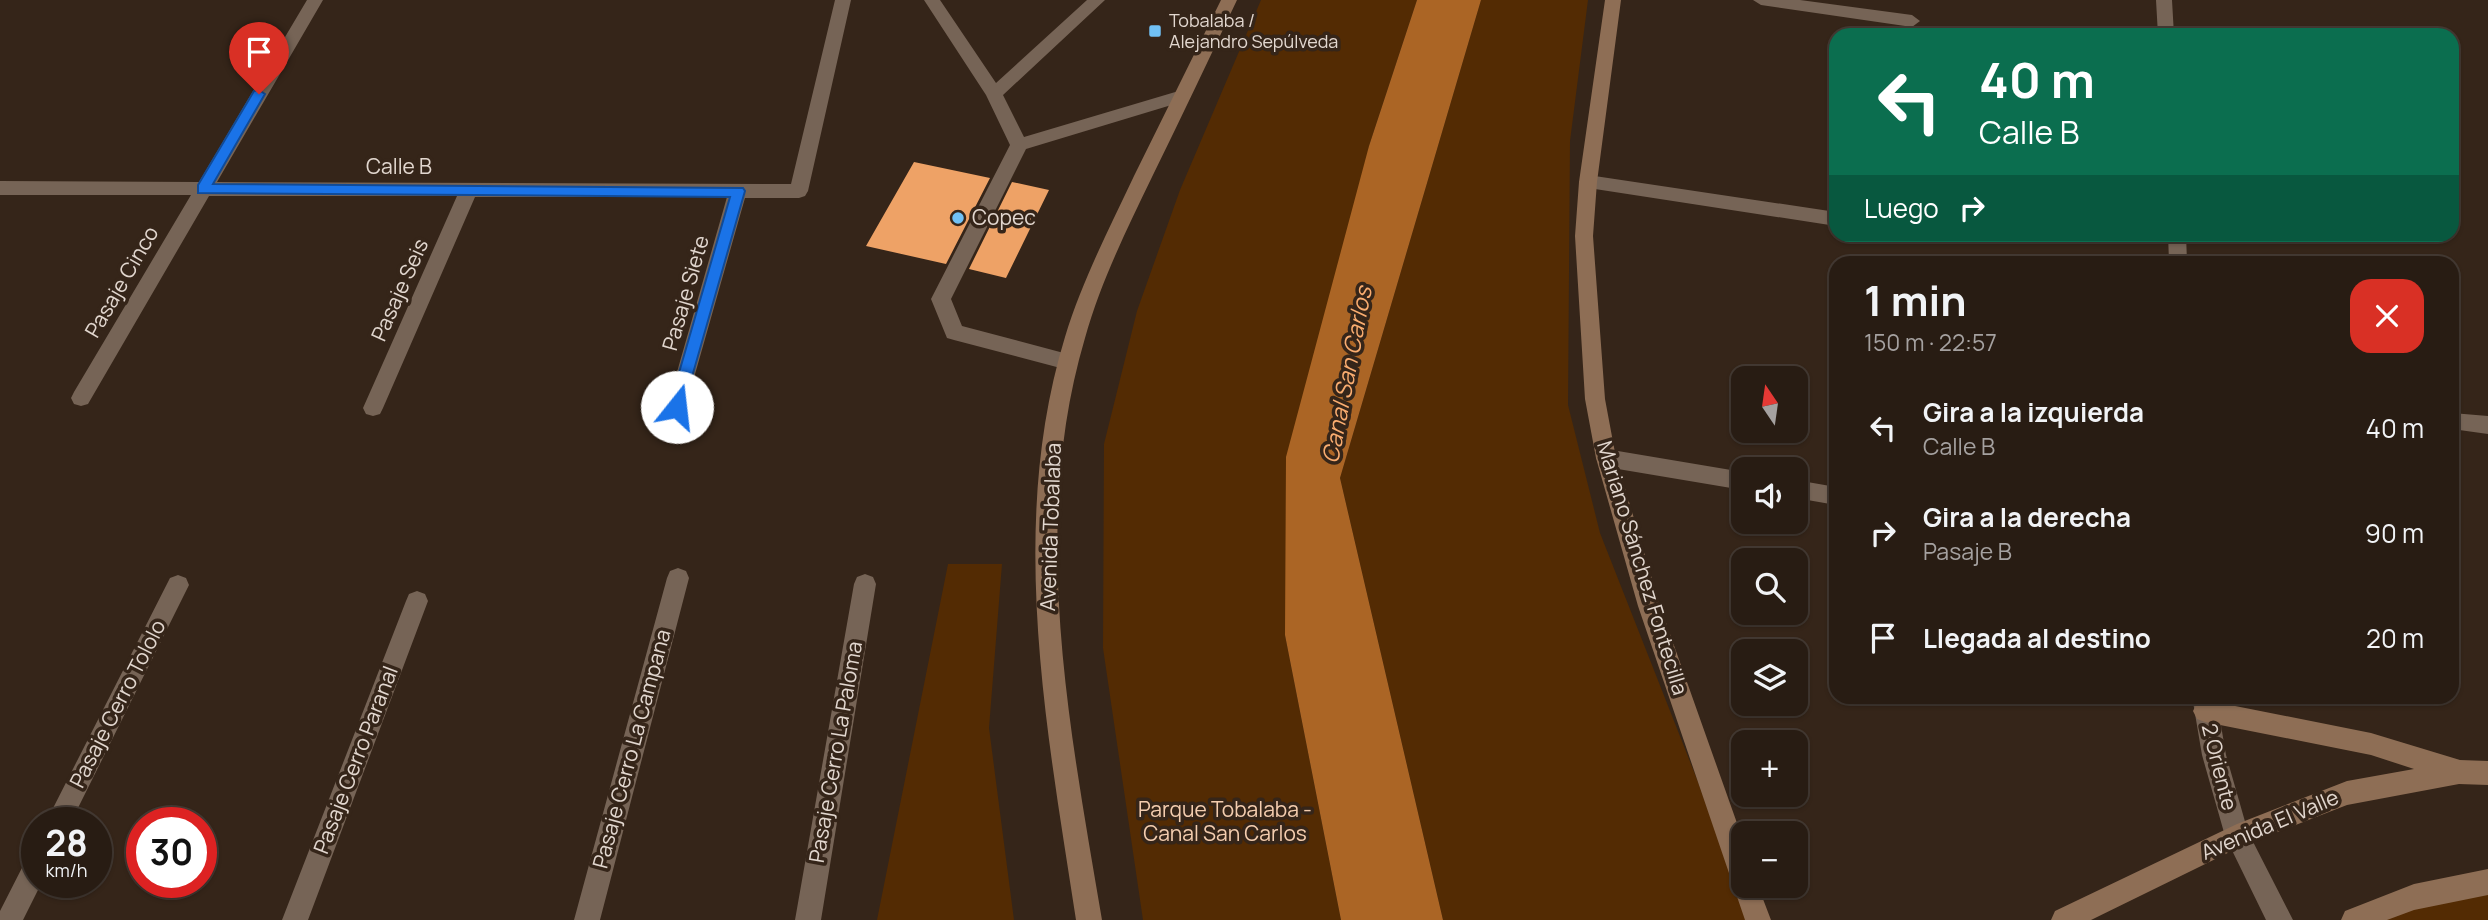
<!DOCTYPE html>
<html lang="es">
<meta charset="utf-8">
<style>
body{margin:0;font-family:Manrope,sans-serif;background:#342921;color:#f1f3f6;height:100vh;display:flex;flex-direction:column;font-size:26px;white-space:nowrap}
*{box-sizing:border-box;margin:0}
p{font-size:23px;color:#a5a1a0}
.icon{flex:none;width:38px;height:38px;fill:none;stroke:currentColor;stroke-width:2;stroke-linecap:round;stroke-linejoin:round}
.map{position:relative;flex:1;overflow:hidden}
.sheet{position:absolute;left:1829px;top:256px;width:630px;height:448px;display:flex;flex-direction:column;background:#281c13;border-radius:21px;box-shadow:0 2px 5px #0004,0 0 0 2px #443a33}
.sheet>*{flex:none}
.banner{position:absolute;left:1829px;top:28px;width:630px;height:214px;border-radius:21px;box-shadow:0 2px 5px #0004,0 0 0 2px #443a33;background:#0b6e4f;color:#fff;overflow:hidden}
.needle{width:46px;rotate:347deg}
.controls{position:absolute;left:1731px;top:366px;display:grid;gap:14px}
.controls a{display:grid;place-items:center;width:77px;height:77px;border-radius:14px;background:#281c13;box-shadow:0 2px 5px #0004,0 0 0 2px #443a33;font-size:35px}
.speed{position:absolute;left:21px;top:807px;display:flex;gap:14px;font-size:35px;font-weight:700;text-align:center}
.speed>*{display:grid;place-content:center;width:91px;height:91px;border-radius:50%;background:#281c13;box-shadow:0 2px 5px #0004,0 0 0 2px #443a33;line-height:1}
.speed small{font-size:18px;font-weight:400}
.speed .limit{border:10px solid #d22;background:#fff;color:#111}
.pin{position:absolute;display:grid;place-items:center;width:60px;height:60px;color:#fff;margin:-72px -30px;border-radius:50% 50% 50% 0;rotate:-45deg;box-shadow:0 0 7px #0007}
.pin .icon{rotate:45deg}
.me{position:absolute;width:77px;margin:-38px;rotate:16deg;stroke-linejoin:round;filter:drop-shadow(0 0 5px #0008)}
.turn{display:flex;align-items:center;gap:24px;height:147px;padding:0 35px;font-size:32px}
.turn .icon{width:91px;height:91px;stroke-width:2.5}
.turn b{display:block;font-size:49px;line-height:60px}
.then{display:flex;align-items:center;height:66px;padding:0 35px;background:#0003;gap:14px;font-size:26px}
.round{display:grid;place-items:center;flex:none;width:74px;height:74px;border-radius:21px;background:#342921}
.headline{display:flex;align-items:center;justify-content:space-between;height:119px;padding:0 35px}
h1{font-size:42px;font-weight:700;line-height:52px}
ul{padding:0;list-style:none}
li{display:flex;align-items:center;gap:21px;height:105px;padding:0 35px}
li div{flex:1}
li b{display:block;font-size:26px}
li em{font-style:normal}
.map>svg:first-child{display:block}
.green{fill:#532b03}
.water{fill:#ab6525}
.building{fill:#eea266}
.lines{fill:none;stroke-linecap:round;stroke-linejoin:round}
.lane{fill:#766456;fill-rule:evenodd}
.street{fill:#766456;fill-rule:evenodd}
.secondary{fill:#8e6e55;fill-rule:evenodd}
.route{fill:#1a73e8;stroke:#114b97;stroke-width:2}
.poi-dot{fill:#71c1f5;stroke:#352519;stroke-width:2.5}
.labels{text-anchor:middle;stroke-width:7;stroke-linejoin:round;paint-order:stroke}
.far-poi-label{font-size:18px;fill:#e2d7cf;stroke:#352519;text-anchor:start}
.street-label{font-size:21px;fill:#e2d7cf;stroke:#352519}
.poi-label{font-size:21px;fill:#e2d7cf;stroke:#352519;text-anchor:start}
.park-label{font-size:21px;fill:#f4cdaf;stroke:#352519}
.water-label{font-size:23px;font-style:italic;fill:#faad70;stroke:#352519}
</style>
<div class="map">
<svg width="2488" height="920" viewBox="0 0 2488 920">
<rect width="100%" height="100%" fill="#352519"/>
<path class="green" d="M 1261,0 L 1417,0 L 1369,146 L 1285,635 L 1341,920 L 1143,920 L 1103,648 L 1104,444 L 1137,311 L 1180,190 Z
M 1481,0 L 1588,0 L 1570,141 L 1568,405 L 1600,533 L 1698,782 L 1747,920 L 1443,920 L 1340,478 Z
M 948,564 L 1002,564 L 989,728 L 1014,920 L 877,920 Z
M 2488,885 L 2488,920 L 2371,920 Z"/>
<path class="water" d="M 1417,0 L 1481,0 L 1340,478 L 1443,920 L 1341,920 L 1285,635 L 1286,457 L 1369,146 Z"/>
<path class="building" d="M 914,162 L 990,178 L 946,264 L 866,246 Z
M 1012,182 L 1049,190 L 1006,278 L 969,269 Z"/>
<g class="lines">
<path class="lane" d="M 924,0 L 940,0 L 996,83 L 1087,0 L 1105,0 L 1003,95 L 1024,137 L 1182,90 L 1191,96 L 1188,100 L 1026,149 L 951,299 L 962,326 L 1075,356 L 1078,362 L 1075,368 L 1068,370 L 954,340 L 947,338 L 931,299 L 1010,145 L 986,95 Z"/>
<path class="street" d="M 307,0 L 323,0 L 217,182 L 791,184 L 835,0 L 851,0 L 808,191 L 805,196 L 799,198 L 745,198 L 684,413 L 677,415 L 670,413 L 667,407 L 727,197 L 475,197 L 383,408 L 380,414 L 373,416 L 366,414 L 363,408 L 457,196 L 209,196 L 88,404 L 81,406 L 74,404 L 71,398 L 74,392 L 191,195 L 0,195 L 0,181 L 199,182 Z
M 1753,0 L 1800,0 L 1912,15 L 1920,21 L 1912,27 L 1761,5 Z
M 2156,0 L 2172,0 L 2174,35 L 2158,35 Z
M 1588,175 L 1836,212 L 1836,226 L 1582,187 L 1579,182 L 1582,177 Z
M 2168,234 L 2186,234 L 2187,262 L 2169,262 Z
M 2452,413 L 2488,416 L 2488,434 L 2452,429 Z
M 1606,449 L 1743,472 L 1743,490 L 1606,467 L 1599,464 L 1596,458 L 1599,452 Z
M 1796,480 L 1836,487 L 1836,505 L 1796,498 Z
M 678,568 L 686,571 L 689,578 L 600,920 L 574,920 L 667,578 L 670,571 Z
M 865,574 L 873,577 L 876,584 L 821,920 L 795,920 L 854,584 L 857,577 Z
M 178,575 L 186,578 L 189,585 L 71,822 L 46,822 L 170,578 Z
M 417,591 L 425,594 L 428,601 L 308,920 L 282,920 L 406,601 L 409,594 Z
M 2192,696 L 2216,696 L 2226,755 L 2248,832 L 2293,920 L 2266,920 L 2225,836 L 2202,755 Z
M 37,853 L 37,882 L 42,882 L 23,920 L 0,920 L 0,911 L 28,856 Z"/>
<path class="secondary" d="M 1221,0 L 1237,0 C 1209,59 1181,118 1152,177 C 1127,229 1101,281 1085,338 C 1029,527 1070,730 1102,920 L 1076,920 C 1047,730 1007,526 1065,337 C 1082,281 1109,229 1134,176 C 1163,117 1192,59 1221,0 Z
M 1605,0 L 1621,0 L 1597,182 L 1593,236 L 1605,399 L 1616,458 L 1660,606 L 1743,840 L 1743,886 L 1758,886 L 1771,920 L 1745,920 L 1638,606 L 1596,458 L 1585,399 L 1575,236 L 1579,182 Z
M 2205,700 L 2371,733 L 2460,760 L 2488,761 L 2488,785 L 2459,784 L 2347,805 L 2244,845 L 2091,920 L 2051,920 L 2055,911 L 2237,824 L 2347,781 L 2414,769 L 2371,755 L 2205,722 L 2197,719 L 2193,711 L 2197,703 Z
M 2488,869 L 2488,895 L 2414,910 L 2387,920 L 2341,920 L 2345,911 L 2414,884 Z"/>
</g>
<path class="route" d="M 259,90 L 265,94 L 213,184 L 743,188 L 745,191 L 682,412 L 677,413 L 669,407 L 730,197 L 198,193 L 198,185 L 254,91 Z"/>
<g class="poi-dot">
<rect x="1148" y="24" width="14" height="14" rx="3.5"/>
<circle cx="958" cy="218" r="7"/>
</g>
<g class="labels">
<g class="far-poi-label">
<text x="1169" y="27">Tobalaba /<tspan x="1169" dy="21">Alejandro Sepúlveda</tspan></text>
</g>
<g class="street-label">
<text x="399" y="174">Calle B</text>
<text transform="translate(122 282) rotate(-60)" y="7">Pasaje Cinco</text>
<text transform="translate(400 290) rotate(-66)" y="7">Pasaje Seis</text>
<text transform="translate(686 293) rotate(-74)" y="7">Pasaje Siete</text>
<text transform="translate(1051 527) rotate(-88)" y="7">Avenida Tobalaba</text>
<text transform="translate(1642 568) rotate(73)" y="7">Mariano Sánchez Fontecilla</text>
<text transform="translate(118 704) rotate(-63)" y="7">Pasaje Cerro Tololo</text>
<text transform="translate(632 749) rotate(-75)" y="7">Pasaje Cerro La Campana</text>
<text transform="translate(836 752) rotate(-80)" y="7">Pasaje Cerro La Paloma</text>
<text transform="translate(356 760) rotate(-69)" y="7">Pasaje Cerro Paranal</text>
<text transform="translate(2219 767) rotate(76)" y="7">2 Oriente</text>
<text transform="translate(2270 825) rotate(-23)" y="7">Avenida El Valle</text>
</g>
<g class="poi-label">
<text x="972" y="225">Copec</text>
</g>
<g class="park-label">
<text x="1225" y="817">Parque Tobalaba -<tspan x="1225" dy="24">Canal San Carlos</tspan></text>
</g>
<g class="water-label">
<text transform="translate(1347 375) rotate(-79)" y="8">Canal San Carlos</text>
</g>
</g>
</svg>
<div class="controls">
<a><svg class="needle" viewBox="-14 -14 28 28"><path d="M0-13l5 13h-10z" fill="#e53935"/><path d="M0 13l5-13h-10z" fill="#a5a1a0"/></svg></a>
<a><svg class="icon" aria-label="sound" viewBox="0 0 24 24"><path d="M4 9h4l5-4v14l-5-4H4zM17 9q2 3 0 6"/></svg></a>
<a><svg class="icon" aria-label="search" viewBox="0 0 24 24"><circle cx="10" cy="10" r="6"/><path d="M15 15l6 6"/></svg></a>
<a><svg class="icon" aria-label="layers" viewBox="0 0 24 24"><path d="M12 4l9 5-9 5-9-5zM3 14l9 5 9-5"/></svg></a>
<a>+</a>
<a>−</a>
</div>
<div class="speed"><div>28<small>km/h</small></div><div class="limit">30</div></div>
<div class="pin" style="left:259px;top:94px;background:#d93025"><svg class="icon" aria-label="arrive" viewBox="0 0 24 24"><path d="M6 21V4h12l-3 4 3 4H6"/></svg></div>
<svg class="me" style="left:677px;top:407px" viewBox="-20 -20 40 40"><circle r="19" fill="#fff"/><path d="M0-13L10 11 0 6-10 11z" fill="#1a73e8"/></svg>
<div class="banner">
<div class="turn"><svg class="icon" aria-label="left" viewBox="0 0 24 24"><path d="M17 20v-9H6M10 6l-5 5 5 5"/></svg><div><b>40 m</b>Calle B</div></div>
<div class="then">Luego<svg class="icon" aria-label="right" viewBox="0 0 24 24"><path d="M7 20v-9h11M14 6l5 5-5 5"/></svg></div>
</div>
<section class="sheet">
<div class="headline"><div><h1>1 min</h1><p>150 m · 22:57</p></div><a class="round" style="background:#d93025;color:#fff"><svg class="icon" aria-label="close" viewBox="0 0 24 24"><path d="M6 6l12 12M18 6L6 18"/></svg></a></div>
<ul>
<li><svg class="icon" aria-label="left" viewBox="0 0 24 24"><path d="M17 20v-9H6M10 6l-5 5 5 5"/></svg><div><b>Gira a la izquierda</b><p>Calle B</p></div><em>40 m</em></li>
<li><svg class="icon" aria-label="right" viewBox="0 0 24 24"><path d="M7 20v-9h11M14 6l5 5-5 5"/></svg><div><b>Gira a la derecha</b><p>Pasaje B</p></div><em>90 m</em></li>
<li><svg class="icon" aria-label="arrive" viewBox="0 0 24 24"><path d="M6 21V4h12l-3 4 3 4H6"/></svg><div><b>Llegada al destino</b></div><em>20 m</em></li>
</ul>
</section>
</div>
